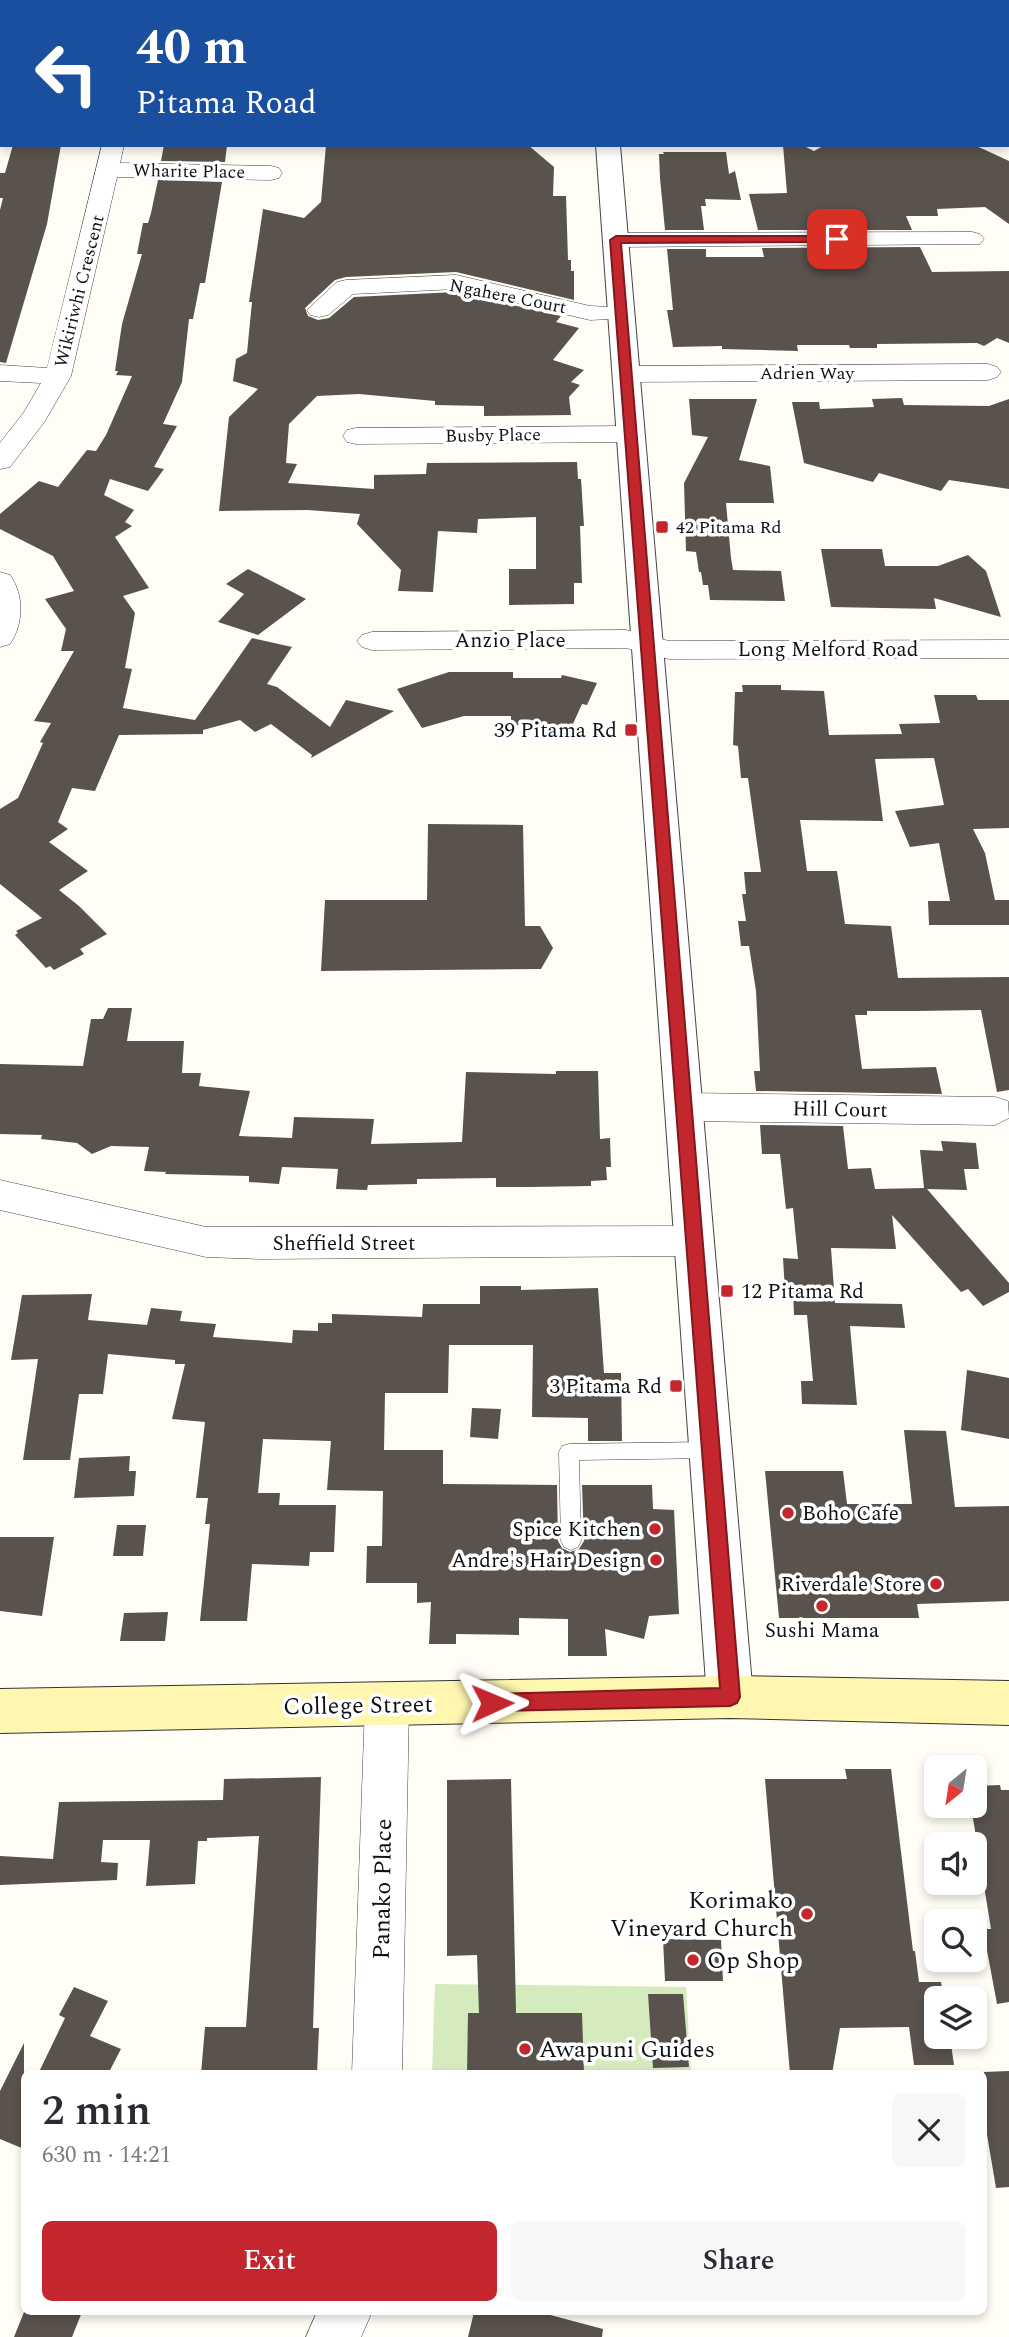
<!DOCTYPE html>
<meta charset="utf-8">
<style>
body{margin:0;font-family:Spectral,serif;background:#f7f7f7;color:#2b2b33;height:100vh;display:flex;flex-direction:column;font-size:26px;white-space:nowrap}
*{box-sizing:border-box;margin:0}
p{font-size:23px;color:#7c7c81}
.icon{flex:none;width:38px;height:38px;fill:none;stroke:currentColor;stroke-width:2;stroke-linecap:round;stroke-linejoin:round}
.map{position:relative;flex:1;overflow:hidden}
.panel{position:absolute;left:21px;top:2070px;width:966px;height:245px;display:flex;flex-direction:column;background:#fff;border-radius:10px;box-shadow:0 4px 10px #0003}
.panel>*{flex:none}
.banner{position:absolute;left:0px;top:0px;width:1010px;height:147px;box-shadow:0 4px 10px #0003;background:#1a4fa0;color:#fff;overflow:hidden}
.needle{width:46px;rotate:210deg}
.tools{position:absolute;left:924px;top:1755px;display:grid;gap:14px}
.tools a{display:grid;place-items:center;width:63px;height:63px;border-radius:10px;background:#fff;box-shadow:0 4px 10px #0003;font-size:35px}
.pin{position:absolute;display:grid;place-items:center;width:60px;height:60px;color:#fff;margin:-30px;border-radius:14px;box-shadow:0 4px 10px #0006}
.me{position:absolute;width:77px;margin:-38px;rotate:89deg;stroke-linejoin:round;filter:drop-shadow(0 0 5px #0008)}
.turn{display:flex;align-items:center;gap:24px;height:147px;padding:0 21px;font-size:32px}
.turn .icon{width:91px;height:91px;stroke-width:2.5}
.turn b{display:block;font-size:49px;line-height:60px}
.round{display:grid;place-items:center;flex:none;width:74px;height:74px;border-radius:10px;background:#f7f7f7}
.headline{display:flex;align-items:center;justify-content:space-between;height:119px;padding:0 21px}
h1{font-size:42px;font-weight:600;line-height:52px}
.button{display:flex;gap:14px;margin-top:auto;padding:14px 21px}
.button a{flex:1;height:80px;border-radius:10px;background:#c4262e;color:#fff;font-size:28px;font-weight:600;line-height:80px;text-align:center}
.button a+a{background:#f7f7f7;color:#2b2b33}
.map>svg:first-child{display:block}
.green{fill:#d5ebbd}
.building{fill:#5a524d}
.lines{fill:none;stroke-linecap:round;stroke-linejoin:round}
.service-casing{stroke:#444;stroke-width:1}
.minor-casing{stroke:#444;stroke-width:1}
.tertiary-casing{stroke:#444;stroke-width:2}
.secondary-casing{stroke:#333;stroke-width:2}
.service{fill:#fff;fill-rule:evenodd}
.minor{fill:#fff;fill-rule:evenodd}
.tertiary{fill:#fff;fill-rule:evenodd}
.secondary{fill:#fff6b0;fill-rule:evenodd}
.route{fill:#c4262e;stroke:#7f191e;stroke-width:2}
.poi-dot{fill:#c4262e;stroke:#fff;stroke-width:2.5}
.labels{text-anchor:middle;stroke-width:7;stroke-linejoin:round;paint-order:stroke}
.far-street-label{font-size:18px;fill:#111;stroke:#fff}
.far-poi-label{font-size:18px;fill:#111;stroke:#fff;text-anchor:start}
.street-label{font-size:21px;fill:#111;stroke:#fff}
.poi-label{font-size:21px;fill:#111;stroke:#fff;text-anchor:end}
.near-street-label{font-size:24px;fill:#111;stroke:#fff}
.near-poi-label{font-size:24px;fill:#111;stroke:#fff;text-anchor:start}
</style>
<div class="map">
<svg width="1009" height="2337" viewBox="0 0 1009 2337">
<rect width="100%" height="100%" fill="#fffdf5"/>
<path class="green" d="M 0,0 L 271,0 L 2,2 L 0,60 Z
M 435,1984 L 686,1987 L 691,2074 L 432,2074 Z"/>
<path class="building" d="M 13,145 L 61,145 L 47,224 L 6,363 L 0,362 L 0,210 L 3,198 L 0,198 L 0,173 L 5,173 Z
M 164,145 L 227,145 L 225,162 L 161,161 Z
M 326,145 L 528,145 L 554,167 L 553,196 L 566,196 L 568,260 L 571,260 L 571,271 L 574,271 L 574,300 L 456,272 L 346,277 L 335,280 L 305,308 L 308,316 L 318,320 L 329,318 L 354,297 L 456,292 L 561,316 L 556,322 L 579,328 L 553,360 L 584,370 L 571,382 L 580,385 L 569,397 L 571,415 L 484,416 L 484,406 L 435,405 L 435,401 L 359,394 L 317,396 L 289,424 L 286,463 L 297,464 L 288,483 L 374,489 L 374,475 L 426,474 L 427,463 L 577,462 L 578,479 L 581,479 L 584,526 L 580,526 L 582,583 L 574,583 L 574,604 L 509,605 L 509,569 L 536,569 L 536,517 L 478,519 L 477,533 L 438,531 L 433,592 L 398,591 L 401,570 L 357,524 L 360,514 L 308,510 L 219,511 L 229,417 L 258,389 L 233,381 L 236,359 L 247,353 L 252,302 L 249,302 L 263,209 L 304,218 L 321,202 Z
M 783,145 L 802,145 L 814,151 L 825,145 L 972,145 L 981,148 L 1009,161 L 1009,224 L 985,207 L 937,209 L 938,216 L 906,216 L 912,230 L 758,230 L 749,194 L 787,193 Z
M 663,152 L 726,152 L 729,174 L 735,171 L 741,200 L 705,199 L 706,206 L 701,206 L 704,230 L 665,230 L 660,178 L 659,154 L 664,154 Z
M 158,180 L 222,182 L 205,283 L 200,283 L 193,319 L 189,319 L 182,382 L 163,424 L 177,426 L 154,467 L 164,469 L 148,491 L 110,479 L 104,495 L 134,510 L 125,522 L 132,526 L 115,537 L 149,588 L 123,596 L 135,613 L 125,668 L 132,669 L 123,708 L 195,720 L 252,638 L 292,647 L 267,684 L 277,687 L 330,727 L 346,700 L 394,711 L 311,758 L 312,755 L 271,724 L 255,732 L 240,720 L 203,730 L 203,734 L 119,735 L 95,791 L 72,788 L 58,822 L 68,829 L 49,842 L 88,871 L 59,890 L 79,906 L 107,934 L 80,949 L 84,954 L 54,970 L 50,966 L 46,968 L 15,935 L 18,933 L 16,931 L 42,918 L 0,884 L 0,809 L 18,798 L 43,743 L 40,742 L 51,723 L 34,721 L 74,651 L 61,651 L 66,629 L 45,599 L 74,591 L 53,556 L 0,529 L 0,514 L 39,481 L 58,487 L 87,450 L 96,451 L 106,435 L 132,376 L 116,375 L 118,371 L 115,371 L 122,324 L 142,254 L 137,254 L 143,223 L 148,223 L 151,213 Z
M 920,247 L 932,272 L 1009,271 L 1009,343 L 997,338 L 984,346 L 977,343 L 877,344 L 877,348 L 850,348 L 849,345 L 797,345 L 798,351 L 722,349 L 722,346 L 673,347 L 667,310 L 673,310 L 667,249 L 706,249 L 706,257 L 764,257 L 762,248 Z
M 902,398 L 904,405 L 989,406 L 1009,399 L 1009,489 L 949,480 L 941,491 L 879,473 L 873,482 L 804,463 L 792,402 L 819,402 L 820,409 L 874,407 L 872,399 Z
M 689,399 L 757,399 L 739,460 L 770,466 L 774,503 L 726,503 L 731,558 L 733,570 L 781,571 L 785,601 L 710,600 L 708,585 L 703,585 L 701,572 L 699,572 L 696,552 L 686,551 L 684,483 L 708,437 L 692,435 Z
M 821,549 L 882,549 L 885,566 L 938,566 L 968,555 L 986,571 L 1001,617 L 934,598 L 936,609 L 831,607 Z
M 248,569 L 306,599 L 258,635 L 218,622 L 244,594 L 226,584 Z
M 449,672 L 513,672 L 513,678 L 561,678 L 562,675 L 597,683 L 587,705 L 582,704 L 572,726 L 511,725 L 511,716 L 464,716 L 422,728 L 397,689 Z
M 742,685 L 781,685 L 781,690 L 824,691 L 829,735 L 902,734 L 899,724 L 940,723 L 934,695 L 976,695 L 978,700 L 1009,700 L 1009,828 L 973,829 L 985,853 L 995,900 L 1009,900 L 1009,925 L 929,925 L 928,901 L 950,901 L 939,843 L 910,847 L 895,811 L 944,805 L 934,758 L 875,759 L 883,821 L 800,820 L 807,871 L 837,871 L 845,924 L 891,926 L 898,978 L 1009,977 L 1009,1090 L 997,1092 L 981,1010 L 915,1011 L 867,1011 L 867,1015 L 855,1015 L 862,1069 L 936,1067 L 942,1094 L 756,1091 L 754,1071 L 760,1071 L 756,991 L 749,946 L 741,946 L 738,921 L 746,921 L 742,894 L 746,894 L 744,872 L 761,872 L 748,778 L 741,778 L 738,746 L 733,745 L 735,692 L 743,692 Z
M 428,824 L 523,825 L 525,926 L 540,926 L 553,948 L 541,969 L 321,971 L 325,900 L 427,900 Z
M 108,1008 L 132,1008 L 127,1041 L 184,1041 L 182,1073 L 201,1073 L 199,1086 L 250,1091 L 239,1136 L 292,1138 L 294,1117 L 374,1119 L 371,1144 L 462,1142 L 466,1072 L 556,1074 L 556,1071 L 598,1071 L 600,1139 L 610,1138 L 611,1167 L 606,1167 L 607,1180 L 591,1181 L 591,1186 L 529,1187 L 496,1187 L 496,1178 L 417,1179 L 417,1184 L 368,1185 L 367,1190 L 336,1189 L 338,1169 L 282,1167 L 279,1184 L 249,1182 L 249,1176 L 165,1174 L 166,1172 L 144,1171 L 149,1147 L 111,1146 L 92,1154 L 77,1143 L 41,1139 L 42,1135 L 0,1134 L 0,1064 L 83,1066 L 91,1019 L 103,1019 Z
M 760,1125 L 843,1126 L 848,1169 L 871,1168 L 875,1189 L 924,1188 L 920,1150 L 943,1151 L 941,1141 L 976,1143 L 979,1169 L 964,1169 L 967,1190 L 927,1189 L 1009,1283 L 1009,1292 L 983,1306 L 968,1289 L 961,1292 L 892,1215 L 896,1249 L 831,1248 L 835,1303 L 902,1304 L 905,1328 L 850,1326 L 857,1405 L 802,1404 L 801,1381 L 813,1381 L 807,1315 L 794,1315 L 793,1291 L 785,1291 L 783,1258 L 798,1259 L 793,1208 L 786,1209 L 780,1154 L 762,1154 Z
M 480,1286 L 521,1286 L 521,1290 L 598,1288 L 604,1373 L 621,1373 L 622,1441 L 588,1441 L 588,1418 L 532,1417 L 533,1345 L 449,1345 L 448,1393 L 385,1393 L 384,1450 L 443,1450 L 443,1484 L 557,1485 L 558,1541 L 562,1548 L 570,1552 L 579,1549 L 584,1541 L 582,1485 L 652,1485 L 653,1509 L 674,1510 L 679,1614 L 649,1616 L 644,1639 L 605,1629 L 607,1656 L 568,1656 L 568,1619 L 519,1618 L 519,1635 L 456,1634 L 456,1644 L 429,1644 L 431,1602 L 417,1603 L 417,1583 L 366,1583 L 367,1546 L 382,1546 L 383,1491 L 327,1490 L 331,1441 L 263,1439 L 258,1493 L 280,1493 L 279,1505 L 336,1505 L 334,1552 L 310,1552 L 309,1566 L 252,1564 L 247,1621 L 200,1621 L 210,1524 L 205,1524 L 208,1498 L 196,1498 L 205,1422 L 172,1419 L 185,1364 L 175,1364 L 175,1360 L 108,1354 L 103,1394 L 79,1394 L 70,1460 L 23,1460 L 38,1359 L 11,1360 L 22,1295 L 92,1294 L 88,1320 L 147,1325 L 151,1308 L 182,1311 L 180,1321 L 216,1324 L 213,1337 L 292,1343 L 293,1330 L 318,1331 L 318,1323 L 332,1323 L 332,1314 L 422,1317 L 423,1304 L 480,1304 Z
M 967,1370 L 1009,1378 L 1009,1439 L 961,1430 Z
M 472,1408 L 501,1409 L 498,1439 L 470,1437 Z
M 904,1430 L 946,1431 L 955,1507 L 1009,1506 L 1009,1601 L 917,1604 L 919,1618 L 779,1618 L 765,1471 L 843,1471 L 847,1504 L 912,1504 Z
M 130,1456 L 129,1471 L 136,1471 L 134,1496 L 74,1498 L 79,1458 Z
M 117,1525 L 146,1525 L 143,1556 L 113,1556 Z
M 0,1537 L 54,1537 L 42,1616 L 0,1611 Z
M 168,1612 L 165,1641 L 120,1641 L 124,1613 Z
M 845,1769 L 891,1769 L 913,1951 L 915,1951 L 919,1982 L 941,1982 L 944,1998 L 936,1998 L 936,2037 L 950,2037 L 954,2065 L 914,2065 L 909,2027 L 840,2028 L 832,2074 L 790,2074 L 765,1779 L 847,1779 Z
M 321,1777 L 313,2028 L 319,2028 L 317,2074 L 201,2074 L 205,2027 L 246,2027 L 259,1836 L 207,1838 L 207,1841 L 198,1841 L 195,1884 L 146,1886 L 150,1840 L 103,1840 L 101,1862 L 118,1863 L 117,1880 L 0,1885 L 0,1856 L 53,1859 L 59,1802 L 223,1800 L 224,1779 Z
M 511,1779 L 516,2013 L 582,2013 L 584,2074 L 467,2074 L 468,2013 L 479,2013 L 477,1955 L 447,1956 L 447,1780 Z
M 1000,1785 L 1001,1790 L 1009,1790 L 1009,2002 L 997,2004 L 983,1929 L 991,1929 L 971,1806 L 975,1806 L 975,1786 Z
M 663,1939 L 721,1940 L 723,1981 L 665,1981 Z
M 74,1987 L 108,2001 L 90,2036 L 121,2049 L 108,2074 L 38,2074 L 65,2018 L 59,2015 Z
M 648,1994 L 683,1994 L 689,2067 L 653,2068 Z
M 24,2043 L 24,2149 L 0,2139 L 0,2091 Z
M 1009,2071 L 1009,2187 L 996,2188 L 984,2117 L 984,2072 Z
M 24,2312 L 82,2312 L 72,2337 L 14,2337 Z
M 474,2312 L 539,2312 L 603,2329 L 602,2337 L 468,2337 Z"/>
<g class="lines">
<g class="service-casing">
<path id="service" d="M 711,1442 L 718,1444 L 721,1450 L 718,1456 L 711,1458 L 579,1460 L 581,1541 L 578,1547 L 571,1550 L 564,1547 L 561,1541 L 559,1452 L 562,1446 L 569,1444 Z"/>
</g>
<g class="minor-casing">
<path id="minor" d="M 581,0 L 601,0 L 601,2 L 581,2 Z
M 0,62 L 2,62 L 2,74 L 0,74 Z
M 102,145 L 124,145 L 120,163 L 271,166 L 279,168 L 282,173 L 279,178 L 271,180 L 117,177 L 71,376 L 45,421 L 10,467 L 0,469 L 0,443 L 24,412 L 41,383 L 0,381 L 0,365 L 47,368 Z
M 972,232 L 980,234 L 984,239 L 980,244 L 616,247 L 608,245 L 604,240 L 608,235 L 616,233 Z
M 456,275 L 590,306 L 630,308 L 633,313 L 630,318 L 590,320 L 456,289 L 353,294 L 328,315 L 319,317 L 310,315 L 307,310 L 337,282 L 346,280 Z
M 988,364 L 997,367 L 1001,372 L 997,377 L 988,380 L 626,382 L 617,379 L 613,374 L 617,369 L 626,366 Z
M 630,426 L 639,428 L 643,434 L 639,440 L 630,442 L 356,444 L 347,442 L 343,436 L 347,430 L 356,428 Z
M 0,572 L 10,575 C 24,595 24,623 10,644 L 0,647 Z
M 626,630 L 669,641 L 1009,640 L 1009,658 L 669,659 L 626,648 L 372,650 L 362,647 L 357,641 L 362,635 L 372,632 Z
M 685,1093 L 995,1097 L 1008,1101 L 1009,1118 L 995,1125 L 685,1121 L 672,1117 L 667,1107 L 672,1097 Z
M 0,1180 L 206,1227 L 693,1226 L 706,1230 L 712,1241 L 706,1252 L 693,1256 L 261,1259 L 206,1257 L 0,1210 Z
M 387,1684 L 403,1690 L 409,1705 L 402,2074 L 352,2074 L 365,1705 L 371,1690 Z
M 317,2312 L 372,2312 L 361,2337 L 306,2337 Z"/>
</g>
<g class="tertiary-casing">
<path id="tertiary" d="M 1008,36 L 1009,36 L 1009,50 L 1008,50 Z
M 596,145 L 620,145 L 753,1697 L 746,1712 L 730,1718 L 714,1712 L 707,1697 Z"/>
</g>
<g class="secondary-casing">
<path id="secondary" d="M 730,1676 L 1009,1681 L 1009,1725 L 730,1718 L 0,1733 L 0,1689 Z"/>
</g>
<use href="#service" class="service"/>
<use href="#minor" class="minor"/>
<use href="#tertiary" class="tertiary"/>
<use href="#secondary" class="secondary"/>
</g>
<path class="route" d="M 616,236 L 837,236 L 842,239 L 837,242 L 621,243 L 740,1697 L 737,1703 L 730,1706 L 492,1711 L 486,1709 L 483,1703 L 486,1696 L 492,1694 L 720,1688 L 610,240 Z"/>
<g class="poi-dot">
<rect x="655" y="520" width="14" height="14" rx="3.5"/>
<rect x="624" y="723" width="14" height="14" rx="3.5"/>
<rect x="720" y="1284" width="14" height="14" rx="3.5"/>
<rect x="669" y="1379" width="14" height="14" rx="3.5"/>
<circle cx="788" cy="1513" r="7"/>
<circle cx="655" cy="1529" r="7"/>
<circle cx="656" cy="1560" r="7"/>
<circle cx="936" cy="1584" r="7"/>
<circle cx="822" cy="1606" r="7"/>
<circle cx="807" cy="1914" r="7"/>
<circle cx="693" cy="1960" r="7"/>
<circle cx="525" cy="2049" r="7"/>
</g>
<g class="labels">
<g class="far-street-label">
<text transform="translate(189 171) rotate(1)" y="6">Wharite Place</text>
<text transform="translate(79 291) rotate(-76)" y="6">Wikiriwhi Crescent</text>
<text transform="translate(508 296) rotate(11)" y="6">Ngahere Court</text>
<text x="807" y="379">Adrien Way</text>
<text transform="translate(493 435) rotate(-1)" y="6">Busby Place</text>
</g>
<g class="far-poi-label">
<text x="676" y="533">42 Pitama Rd</text>
</g>
<g class="street-label">
<text x="510" y="647">Anzio Place</text>
<text x="828" y="656">Long Melford Road</text>
<text transform="translate(840 1109) rotate(1)" y="7">Hill Court</text>
<text x="344" y="1250">Sheffield Street</text>
</g>
<g class="poi-label">
<text x="617" y="737">39 Pitama Rd</text>
<text x="741" y="1298" text-anchor="start">12 Pitama Rd</text>
<text x="662" y="1393">3 Pitama Rd</text>
<text x="802" y="1520" text-anchor="start">Boho Cafe</text>
<text x="641" y="1536">Spice Kitchen</text>
<text x="642" y="1567">Andre's Hair Design</text>
<text x="922" y="1591">Riverdale Store</text>
<text x="822" y="1637" text-anchor="middle">Sushi Mama</text>
</g>
<g class="near-street-label">
<text transform="translate(358 1705) rotate(-1)" y="8">College Street</text>
<text transform="translate(382 1889) rotate(-89)" y="8">Panako Place</text>
</g>
<g class="near-poi-label">
<text x="793" y="1908" text-anchor="end">Korimako<tspan x="793" dy="28">Vineyard Church</tspan></text>
<text x="707" y="1968">Op Shop</text>
<text x="539" y="2057">Awapuni Guides</text>
</g>
</g>
</svg>
<div class="tools">
<a><svg class="needle" viewBox="-14 -14 28 28"><path d="M0-13l5 13h-10z" fill="#e53935"/><path d="M0 13l5-13h-10z" fill="#7c7c81"/></svg></a>
<a><svg class="icon" aria-label="sound" viewBox="0 0 24 24"><path d="M4 9h4l5-4v14l-5-4H4zM17 9q2 3 0 6"/></svg></a>
<a><svg class="icon" aria-label="search" viewBox="0 0 24 24"><circle cx="10" cy="10" r="6"/><path d="M15 15l6 6"/></svg></a>
<a><svg class="icon" aria-label="layers" viewBox="0 0 24 24"><path d="M12 4l9 5-9 5-9-5zM3 14l9 5 9-5"/></svg></a>
</div>
<div class="pin" style="left:837px;top:239px;background:#d93025"><svg class="icon" aria-label="arrive" viewBox="0 0 24 24"><path d="M6 21V4h12l-3 4 3 4H6"/></svg></div>
<svg class="me" style="left:492px;top:1703px" viewBox="-20 -20 40 40"><path d="M0-17L14 15 0 8-14 15z" fill="#c4262e" stroke="#fff" stroke-width="4"/></svg>
<div class="banner">
<div class="turn"><svg class="icon" aria-label="left" viewBox="0 0 24 24"><path d="M17 20v-9H6M10 6l-5 5 5 5"/></svg><div><b>40 m</b>Pitama Road</div></div>
</div>
<section class="panel">
<div class="headline"><div><h1>2 min</h1><p>630 m · 14:21</p></div><a class="round"><svg class="icon" aria-label="close" viewBox="0 0 24 24"><path d="M6 6l12 12M18 6L6 18"/></svg></a></div>
<div class="button"><a>Exit</a><a>Share</a></div>
</section>
</div>
